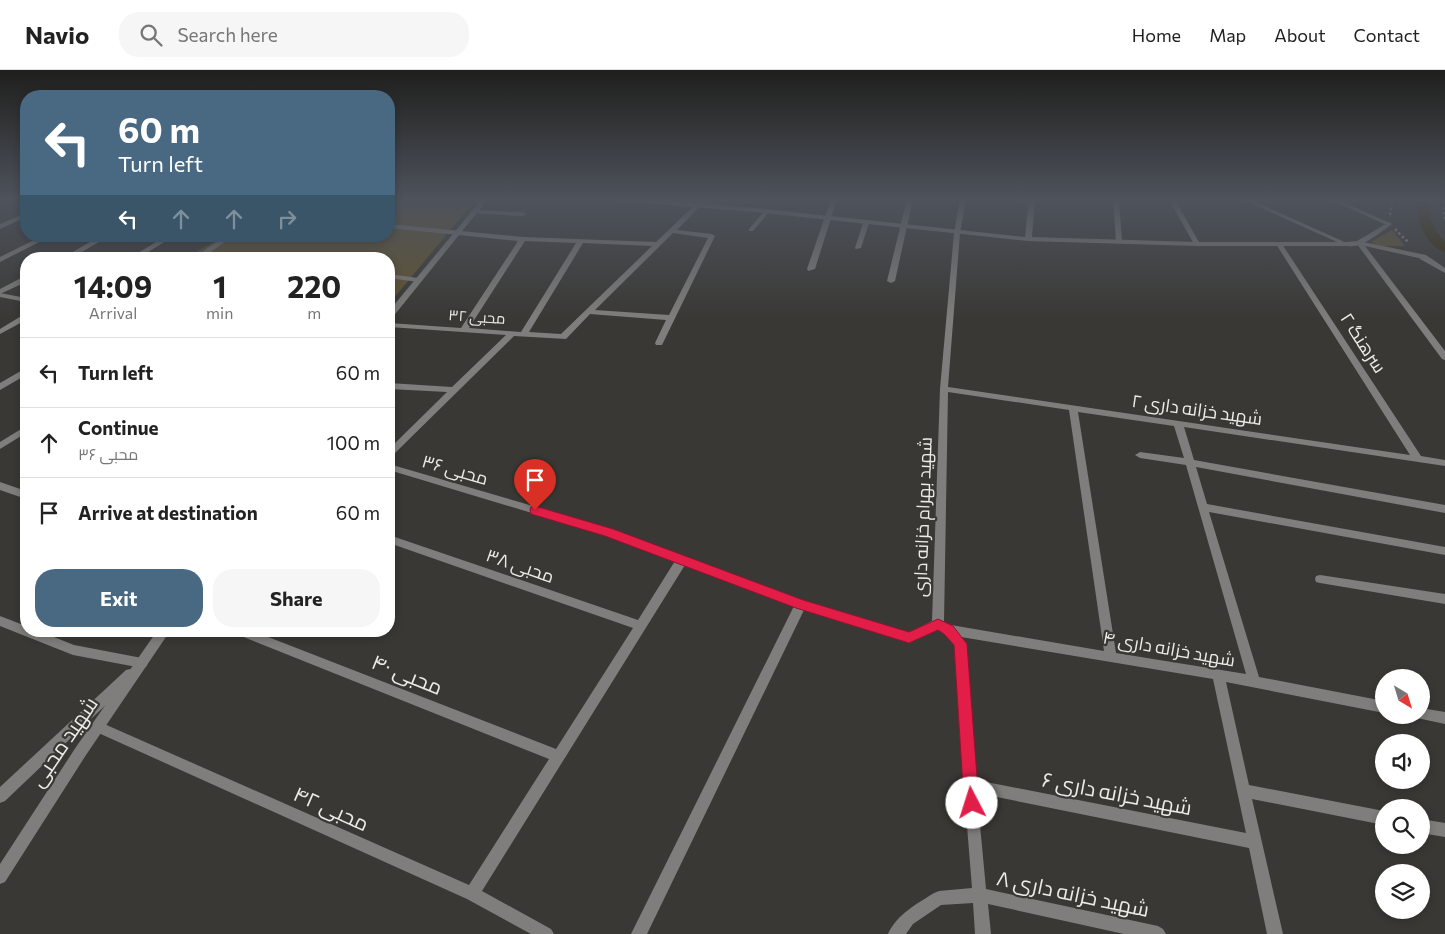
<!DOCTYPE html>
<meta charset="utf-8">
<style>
body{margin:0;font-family:Commissioner,Cairo,sans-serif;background:#f6f6f6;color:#222;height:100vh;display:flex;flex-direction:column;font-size:19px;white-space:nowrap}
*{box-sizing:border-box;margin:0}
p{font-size:16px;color:#767676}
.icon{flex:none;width:28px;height:28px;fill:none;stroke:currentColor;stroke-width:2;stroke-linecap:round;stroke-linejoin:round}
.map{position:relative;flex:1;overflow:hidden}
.sheet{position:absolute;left:20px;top:182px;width:375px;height:385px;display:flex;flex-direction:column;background:#fff;border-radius:20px;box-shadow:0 2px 8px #0003}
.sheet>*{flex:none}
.banner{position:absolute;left:20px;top:20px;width:375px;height:152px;border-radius:20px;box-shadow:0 2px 8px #0003;background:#496982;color:#fff;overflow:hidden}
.needle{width:32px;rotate:142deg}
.buttons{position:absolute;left:1375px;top:599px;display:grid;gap:10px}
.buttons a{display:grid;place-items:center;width:55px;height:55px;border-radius:50%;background:#fff;box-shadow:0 2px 8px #0003;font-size:25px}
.pin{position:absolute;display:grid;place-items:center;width:42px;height:42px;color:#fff;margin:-51px -21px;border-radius:50% 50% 50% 0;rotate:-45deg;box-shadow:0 0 5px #0007}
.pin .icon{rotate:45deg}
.me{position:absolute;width:55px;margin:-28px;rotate:355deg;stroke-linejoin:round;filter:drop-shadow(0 0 4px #0008)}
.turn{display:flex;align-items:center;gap:18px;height:105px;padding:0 15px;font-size:22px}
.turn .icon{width:65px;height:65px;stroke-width:2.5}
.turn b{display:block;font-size:35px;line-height:42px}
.lanes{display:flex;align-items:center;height:48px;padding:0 15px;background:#0003;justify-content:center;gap:25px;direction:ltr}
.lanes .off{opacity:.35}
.eta{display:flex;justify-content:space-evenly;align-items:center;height:85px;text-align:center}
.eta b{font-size:30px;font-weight:700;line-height:35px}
.primary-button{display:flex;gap:10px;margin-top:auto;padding:10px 15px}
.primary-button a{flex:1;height:58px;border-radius:20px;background:#496982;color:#fff;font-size:20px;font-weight:700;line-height:58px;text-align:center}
.primary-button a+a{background:#f6f6f6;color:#222}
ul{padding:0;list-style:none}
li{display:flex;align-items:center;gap:15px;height:70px;padding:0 15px;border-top:1px solid #e0e0e0}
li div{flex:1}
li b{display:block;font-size:19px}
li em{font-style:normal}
header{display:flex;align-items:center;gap:30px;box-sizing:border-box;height:70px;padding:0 25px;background:#fff;border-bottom:1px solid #e0e0e0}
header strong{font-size:24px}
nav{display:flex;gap:28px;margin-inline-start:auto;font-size:18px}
.search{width:350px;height:45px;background:#f6f6f6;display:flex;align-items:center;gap:12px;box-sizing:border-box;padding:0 18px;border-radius:20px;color:#767676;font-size:19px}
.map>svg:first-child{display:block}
.green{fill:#62532d}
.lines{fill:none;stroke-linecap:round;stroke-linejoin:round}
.canal{fill:#342600;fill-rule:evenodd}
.path{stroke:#989794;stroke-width:2.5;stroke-dasharray:2.5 2.5;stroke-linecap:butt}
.service{fill:#7f7e7c;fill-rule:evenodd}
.minor{fill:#7f7e7c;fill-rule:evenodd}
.tertiary{fill:#7f7e7c;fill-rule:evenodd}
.route{fill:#e11d48;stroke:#92132f}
.labels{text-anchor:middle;stroke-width:4.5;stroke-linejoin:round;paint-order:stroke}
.far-street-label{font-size:15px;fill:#ecebe8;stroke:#393834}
.street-label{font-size:18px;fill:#ecebe8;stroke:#393834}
.near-street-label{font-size:21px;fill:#ecebe8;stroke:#393834}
</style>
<header>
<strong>Navio</strong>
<div class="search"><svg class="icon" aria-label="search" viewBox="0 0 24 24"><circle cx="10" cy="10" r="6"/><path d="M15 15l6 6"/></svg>Search here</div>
<nav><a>Home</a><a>Map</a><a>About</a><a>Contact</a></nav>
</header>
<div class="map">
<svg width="1445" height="864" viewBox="0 0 1445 864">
<rect width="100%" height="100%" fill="#393834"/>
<path class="green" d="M 389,129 L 476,129 L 389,234 L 389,189 L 183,189 L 225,166 L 389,166 Z
M 1392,160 L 1405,176 L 1380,176 L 1371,172 Z"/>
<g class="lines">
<path class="canal" d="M 1415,129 L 1427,129 C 1428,146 1433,159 1445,172 L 1445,182 C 1425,177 1416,147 1415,129 Z"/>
<path class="path" d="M 1443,137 L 1445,150
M 1390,145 L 1393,129
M 1395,159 L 1408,172"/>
<path class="service" d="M 1389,152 L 1392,154 L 1391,155 C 1379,163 1357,183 1343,174 L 1346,172 L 1357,171 Z
M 1420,185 L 1426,185 L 1445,198 L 1445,203 L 1420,189 Z"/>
<path class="minor" d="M 701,129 L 707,129 L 677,160 L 712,164 L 715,166 L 662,275 L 656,275 L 655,273 L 666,250 L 590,244 L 566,269 L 514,266 L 392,386 L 389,387 L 389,379 L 447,322 L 389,319 L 389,313 L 452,317 L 506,265 L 389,257 L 389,253 L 461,258 L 518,171 L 389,158 L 389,154 L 523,167 L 656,172 ZM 673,163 L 708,168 L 669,245 L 595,240 ZM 525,171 L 576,173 L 521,262 L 469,258 ZM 583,173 L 652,176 L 561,264 L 529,262 Z
M 831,129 L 837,129 L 815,199 L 808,201 L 807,199 Z
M 907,129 L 913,129 L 895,211 L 891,213 L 887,211 Z
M 960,129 L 966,129 L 960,163 L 948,317 L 1410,385 L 1276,174 L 1279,172 L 1282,174 L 1421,386 L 1445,390 L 1445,396 L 1184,357 L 1194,390 L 1445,435 L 1445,443 L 1196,397 L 1207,434 L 1445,477 L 1445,485 L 1209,442 L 1259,607 L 1384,631 L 1384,643 L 1226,612 L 1249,715 L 1384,741 L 1384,755 L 1252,729 L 1283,864 L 1267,864 L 1249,778 L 977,723 L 986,819 L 1158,856 L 1163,859 L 1166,864 L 1124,864 L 988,834 L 991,864 L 975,864 L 973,833 L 941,835 L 913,854 L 906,864 L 888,864 C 897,844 917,834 934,823 L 939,821 L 972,818 L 960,669 L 954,575 L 945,563 L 938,559 L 909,573 L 804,540 L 647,864 L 631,864 L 794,536 L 685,495 L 482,821 L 551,859 L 554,864 L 531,864 L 467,829 L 94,661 L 92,657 L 94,653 L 98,651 L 102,653 L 469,815 L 549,689 L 236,564 L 234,561 L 253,561 L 556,679 L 633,558 L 389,473 L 389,465 L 638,550 L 675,491 L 605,465 L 389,400 L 389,394 L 612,459 L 803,530 L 908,563 L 932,551 L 940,319 L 954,163 ZM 948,322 L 1069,340 L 1104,581 L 951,555 L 944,552 ZM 1078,342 L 1174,356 L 1184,388 L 1140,382 L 1135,385 L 1140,388 L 1186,395 L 1246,604 L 1116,583 ZM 961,567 L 1213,609 L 1246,763 L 976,710 L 966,574 Z
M 1113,129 L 1119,129 L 1122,172 L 1119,174 L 1116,172 Z
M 1241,129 L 1249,129 L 1349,174 L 1344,175 Z
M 1328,129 L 1336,129 L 1392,154 L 1387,155 Z
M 1439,129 L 1445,129 L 1445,131 L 1440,130 Z
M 1172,132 L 1177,133 L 1200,174 L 1199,175 L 1194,174 L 1171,133 Z
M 473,140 L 523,142 L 526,144 L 523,146 L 471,143 L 470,142 Z
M 765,140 L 770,141 L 753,161 L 749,161 L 749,159 Z
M 26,143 L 26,147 L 0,159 L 0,154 Z
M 866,151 L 869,153 L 861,178 L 856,179 L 855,178 L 863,153 Z
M 42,166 L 51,166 L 0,192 L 0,187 Z
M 100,166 L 109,166 L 70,189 L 61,189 Z
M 166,166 L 174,166 L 137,189 L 128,189 Z
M 225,166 L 233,166 L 208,184 L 235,187 L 238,189 L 202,187 L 192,189 Z
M 1359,171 L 1426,185 L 1426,189 L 1423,189 L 1365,176 L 1445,281 L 1445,290 L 1442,289 L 1357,174 L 1357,172 Z
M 389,204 L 418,208 L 422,210 L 418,212 L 389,208 Z
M 23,207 L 26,207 L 26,212 L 0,224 L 0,219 Z
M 23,245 L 26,245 L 26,250 L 0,264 L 0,259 Z
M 26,298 L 26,305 L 0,320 L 0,313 Z
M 26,356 L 26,363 L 0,379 L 0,372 Z
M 0,412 L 26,421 L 26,429 L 0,420 Z
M 1320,505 L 1445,524 L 1445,534 L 1320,513 L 1316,512 L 1315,509 L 1316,506 Z
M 0,546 L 26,556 L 26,561 L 39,561 L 74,575 L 142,588 L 146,589 L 148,593 L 146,597 L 142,598 L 73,585 L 0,556 Z
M 130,599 L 134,600 L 136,604 L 134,608 L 5,731 L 0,733 L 0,717 L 126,600 Z
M 1421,638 L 1445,642 L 1445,654 L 1417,648 L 1415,645 L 1421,645 Z
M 1421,749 L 1445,753 L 1445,767 L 1421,763 Z"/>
<path class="tertiary" d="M 482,129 L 488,129 L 392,248 L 389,248 L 389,241 Z
M 614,129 L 638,129 L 755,138 L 1025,167 L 1029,129 L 1035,129 L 1032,167 L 1197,172 L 1346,172 L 1349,174 L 1346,176 L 1197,176 L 1028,171 L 755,142 L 617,131 Z
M 0,223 L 26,228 L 26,232 L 0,227 Z
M 157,561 L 170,561 L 86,685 L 5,812 L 0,814 L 0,794 L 76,677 Z"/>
</g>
<linearGradient id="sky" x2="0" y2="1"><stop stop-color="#1f1f1d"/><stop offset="0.52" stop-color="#4e535c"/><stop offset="1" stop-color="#4e535c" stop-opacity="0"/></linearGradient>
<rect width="1445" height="250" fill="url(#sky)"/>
<path class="route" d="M 535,436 L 613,459 L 803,530 L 909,562 L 938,549 L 953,556 L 967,574 L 979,733 L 977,738 L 972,741 L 966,738 L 964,733 L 954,575 L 944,564 L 938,560 L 909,573 L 796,538 L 605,466 L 531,444 L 530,440 L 531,437 Z"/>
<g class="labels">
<g class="far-street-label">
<text transform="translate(477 247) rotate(4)" y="5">محبی ۳۲</text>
</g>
<g class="street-label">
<text transform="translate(1363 273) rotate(57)" y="6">سرهنگ ۲</text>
<text transform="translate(1197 340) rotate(8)" y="6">شهید خزانه داری ۲</text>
<text transform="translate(455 400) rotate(16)" y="6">محبی ۳۶</text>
<text transform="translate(923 447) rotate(-88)" y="6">شهید بهرام خزانه داری</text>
<text transform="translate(520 496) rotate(19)" y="6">محبی ۳۸</text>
<text transform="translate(1169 579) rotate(10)" y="6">شهید خزانه داری ۴</text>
</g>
<g class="near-street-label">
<text transform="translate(407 605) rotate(22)" y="7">محبی ۴۰</text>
<text transform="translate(64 672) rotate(-56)" y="7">شهید محبی</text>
<text transform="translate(1117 724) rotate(11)" y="7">شهید خزانه داری ۶</text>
<text transform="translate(331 739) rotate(24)" y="7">محبی ۴۲</text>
<text transform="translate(1073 824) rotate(12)" y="7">شهید خزانه داری ۸</text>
</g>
</g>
</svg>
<div class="buttons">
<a><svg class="needle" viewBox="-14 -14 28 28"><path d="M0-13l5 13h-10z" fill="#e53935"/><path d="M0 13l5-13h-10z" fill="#767676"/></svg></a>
<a><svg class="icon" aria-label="sound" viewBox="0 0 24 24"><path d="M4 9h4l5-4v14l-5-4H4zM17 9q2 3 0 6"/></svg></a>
<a><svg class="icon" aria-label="search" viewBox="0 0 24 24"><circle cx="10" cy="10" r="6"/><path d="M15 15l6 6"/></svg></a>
<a><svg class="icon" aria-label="layers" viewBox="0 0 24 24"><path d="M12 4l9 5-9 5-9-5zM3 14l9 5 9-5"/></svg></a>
</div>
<div class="pin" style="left:535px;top:440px;background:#d93025"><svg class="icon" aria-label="arrive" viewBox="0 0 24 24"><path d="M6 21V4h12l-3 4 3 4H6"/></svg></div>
<svg class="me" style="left:972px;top:733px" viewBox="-20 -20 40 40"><circle r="19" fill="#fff"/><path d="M0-13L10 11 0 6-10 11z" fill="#e11d48"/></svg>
<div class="banner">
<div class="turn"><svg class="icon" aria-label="left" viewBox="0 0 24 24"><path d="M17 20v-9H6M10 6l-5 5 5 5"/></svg><div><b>60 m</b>Turn left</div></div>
<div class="lanes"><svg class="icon" aria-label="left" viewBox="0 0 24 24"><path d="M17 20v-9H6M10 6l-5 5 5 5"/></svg><svg class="icon off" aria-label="ahead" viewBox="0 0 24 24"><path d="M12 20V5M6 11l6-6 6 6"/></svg><svg class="icon off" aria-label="ahead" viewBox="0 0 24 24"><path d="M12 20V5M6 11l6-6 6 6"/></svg><svg class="icon off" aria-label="right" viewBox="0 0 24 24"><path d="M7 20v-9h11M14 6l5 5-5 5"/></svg></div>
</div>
<section class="sheet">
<div class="eta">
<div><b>14:09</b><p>Arrival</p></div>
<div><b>1</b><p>min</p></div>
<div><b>220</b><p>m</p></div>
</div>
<ul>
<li><svg class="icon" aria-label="left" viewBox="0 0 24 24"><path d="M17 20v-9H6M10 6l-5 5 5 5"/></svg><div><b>Turn left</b></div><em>60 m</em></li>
<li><svg class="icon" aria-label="ahead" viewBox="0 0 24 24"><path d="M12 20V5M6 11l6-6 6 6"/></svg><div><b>Continue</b><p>محبی ۳۶</p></div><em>100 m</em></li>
<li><svg class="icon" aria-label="arrive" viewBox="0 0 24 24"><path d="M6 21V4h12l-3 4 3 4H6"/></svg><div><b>Arrive at destination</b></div><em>60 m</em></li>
</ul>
<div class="primary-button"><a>Exit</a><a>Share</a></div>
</section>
</div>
